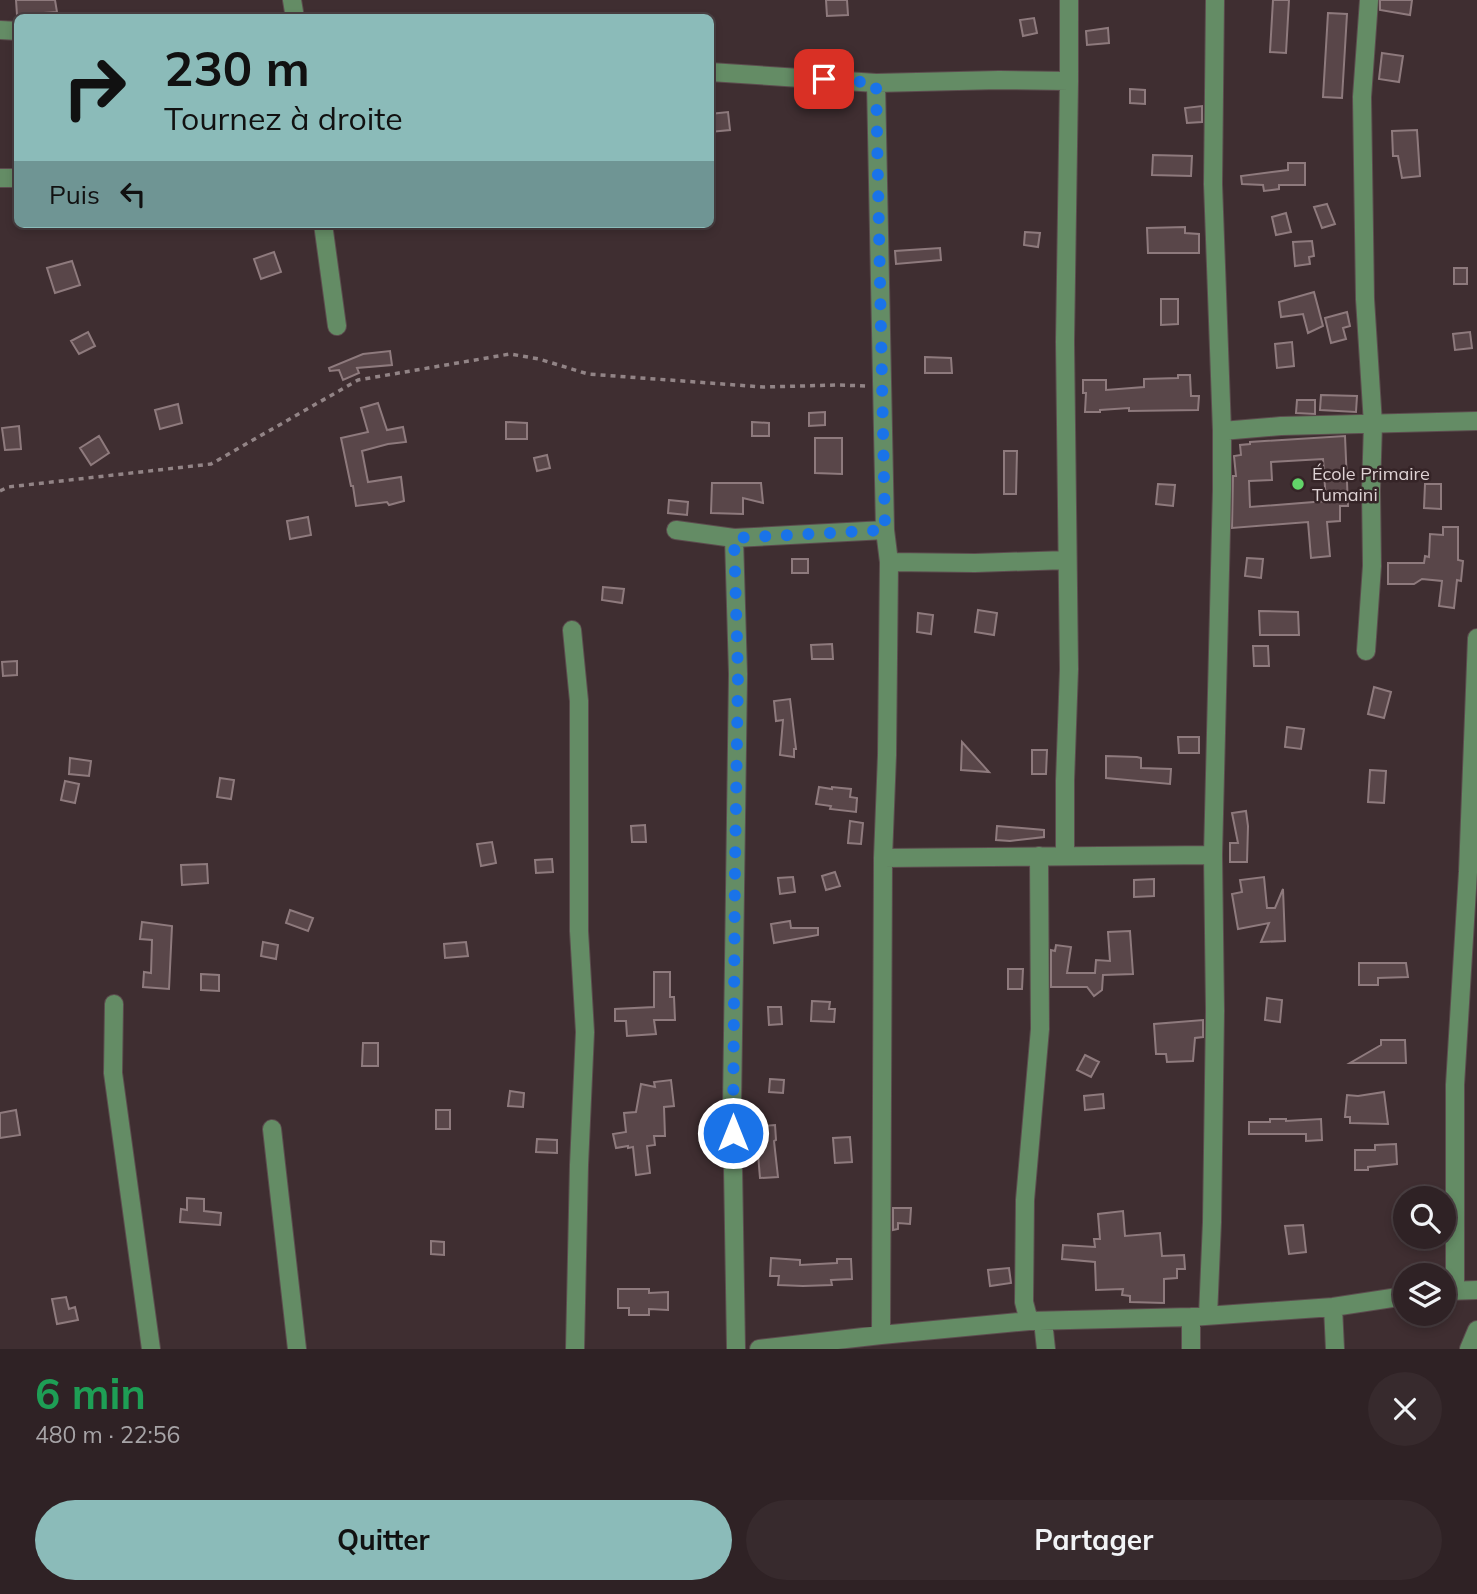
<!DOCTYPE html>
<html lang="fr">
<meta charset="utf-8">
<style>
body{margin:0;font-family:Mulish,sans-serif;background:#372a2d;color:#f1f3f6;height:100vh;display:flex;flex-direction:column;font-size:26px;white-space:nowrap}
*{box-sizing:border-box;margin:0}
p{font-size:23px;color:#a7a4a7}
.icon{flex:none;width:38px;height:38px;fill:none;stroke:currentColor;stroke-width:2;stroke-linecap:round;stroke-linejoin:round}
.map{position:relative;height:1349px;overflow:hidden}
.side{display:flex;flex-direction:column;background:#2f2225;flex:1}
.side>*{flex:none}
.hud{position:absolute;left:14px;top:14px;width:700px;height:214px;border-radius:10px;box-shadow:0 4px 10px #0003,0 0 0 2px #4a3f42;background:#8bbbb9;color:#111;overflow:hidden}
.controls{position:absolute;left:1393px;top:1186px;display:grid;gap:14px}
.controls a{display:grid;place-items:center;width:63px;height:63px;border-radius:50%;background:#2f2225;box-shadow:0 4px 10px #0003,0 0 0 2px #4a3f42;font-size:35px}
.pin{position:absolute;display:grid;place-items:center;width:60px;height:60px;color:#fff;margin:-30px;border-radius:14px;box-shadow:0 4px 10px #0006}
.me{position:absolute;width:77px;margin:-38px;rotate:0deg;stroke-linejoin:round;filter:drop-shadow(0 0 5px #0008)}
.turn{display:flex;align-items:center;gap:24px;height:147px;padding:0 35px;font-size:32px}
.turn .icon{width:91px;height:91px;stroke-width:2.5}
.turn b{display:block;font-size:49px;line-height:60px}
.then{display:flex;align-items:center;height:66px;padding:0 35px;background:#0003;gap:14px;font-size:26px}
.round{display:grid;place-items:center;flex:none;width:74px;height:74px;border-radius:37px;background:#372a2d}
.head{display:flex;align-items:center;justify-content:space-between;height:119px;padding:0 35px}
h1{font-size:42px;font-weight:700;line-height:52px;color:#1e9e55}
.button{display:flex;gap:14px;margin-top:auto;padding:14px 35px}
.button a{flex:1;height:80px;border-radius:42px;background:#8bbbb9;color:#111;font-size:28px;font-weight:700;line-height:80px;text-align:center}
.button a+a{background:#372a2d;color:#f1f3f6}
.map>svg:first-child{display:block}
.building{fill:#594649;stroke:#8e7a7d;stroke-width:2;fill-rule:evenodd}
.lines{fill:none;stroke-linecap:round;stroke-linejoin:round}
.minor-casing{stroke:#5c4c4e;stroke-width:20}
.path{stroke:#928486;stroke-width:3.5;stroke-dasharray:5 5;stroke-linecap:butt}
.minor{stroke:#648c65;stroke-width:18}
.route{stroke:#1a73e8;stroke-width:12;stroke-dasharray:0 21.6}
.poi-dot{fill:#62d469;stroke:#352427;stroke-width:2.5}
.labels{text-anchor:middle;stroke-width:5;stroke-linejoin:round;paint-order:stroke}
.poi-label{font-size:18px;fill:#ded2d4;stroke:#352427;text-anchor:start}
</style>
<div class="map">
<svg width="1477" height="1349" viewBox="0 0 1477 1349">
<rect width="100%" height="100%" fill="#3f2e31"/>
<path class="building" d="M 16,0 L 55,0 L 57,12 L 17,15 Z
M 826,0 L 847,0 L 848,15 L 827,16 Z
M 1273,0 L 1289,0 L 1286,53 L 1270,52 Z
M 1380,0 L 1412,0 L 1410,15 L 1380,10 Z
M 1328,13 L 1347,14 L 1342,98 L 1323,97 Z
M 1034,18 L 1037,33 L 1023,36 L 1020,20 Z
M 1108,28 L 1109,43 L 1087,45 L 1086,31 Z
M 1382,53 L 1403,56 L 1399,82 L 1379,79 Z
M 1130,89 L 1145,90 L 1145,104 L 1130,103 Z
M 1202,106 L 1202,122 L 1187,123 L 1185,108 Z
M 728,112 L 730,130 L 710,132 L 710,114 Z
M 1417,130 L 1420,176 L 1402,178 L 1398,156 L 1393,156 L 1392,131 Z
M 1153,155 L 1192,156 L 1191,176 L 1152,175 Z
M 1288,163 L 1305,163 L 1305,185 L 1279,185 L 1279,189 L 1264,191 L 1263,185 L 1242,184 L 1241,176 L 1288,170 Z
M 1327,204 L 1335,224 L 1322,228 L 1314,207 Z
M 1286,213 L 1291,232 L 1276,235 L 1272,217 Z
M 1185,227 L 1185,233 L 1199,234 L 1199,253 L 1148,253 L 1147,228 Z
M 1025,232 L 1040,233 L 1038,247 L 1024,245 Z
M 1312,241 L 1314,256 L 1309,257 L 1310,264 L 1295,266 L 1293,242 Z
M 940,248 L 941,260 L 896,264 L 895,251 Z
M 274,252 L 281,272 L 261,279 L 254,259 Z
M 72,261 L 80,285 L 55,293 L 47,268 Z
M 1454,268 L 1467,268 L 1467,284 L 1454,284 Z
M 1314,292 L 1323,326 L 1308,333 L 1303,314 L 1281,317 L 1279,302 Z
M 1161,299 L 1178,299 L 1178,324 L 1161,325 Z
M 1347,312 L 1350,326 L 1343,328 L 1346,339 L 1331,343 L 1325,318 Z
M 88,332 L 95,346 L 79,354 L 71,341 Z
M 1470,332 L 1472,348 L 1455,350 L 1453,334 Z
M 1292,342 L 1294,366 L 1277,368 L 1275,344 Z
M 390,351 L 392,365 L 357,368 L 359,373 L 343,380 L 339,370 L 330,371 L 329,368 L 363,354 Z
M 925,357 L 951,358 L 952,373 L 925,373 Z
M 1178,375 L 1190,375 L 1191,396 L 1199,396 L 1198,410 L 1129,411 L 1129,408 L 1100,410 L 1100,412 L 1085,412 L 1086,393 L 1083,393 L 1083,380 L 1106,380 L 1106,390 L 1144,387 L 1144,379 L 1178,378 Z
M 1321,395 L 1357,396 L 1356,412 L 1320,410 Z
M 1297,400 L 1315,400 L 1315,414 L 1296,413 Z
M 378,403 L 387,430 L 403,427 L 406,442 L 388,444 L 362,451 L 368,482 L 401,477 L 404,501 L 389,505 L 387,502 L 356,506 L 353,486 L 351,486 L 341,438 L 368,432 L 361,408 Z
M 178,404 L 182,423 L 160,429 L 155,410 Z
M 825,412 L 825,425 L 809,426 L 809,413 Z
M 506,422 L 527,423 L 527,439 L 506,439 Z
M 752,422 L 769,423 L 769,436 L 752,436 Z
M 19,426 L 21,449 L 5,450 L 2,428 Z
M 99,436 L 109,453 L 91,465 L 80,448 Z
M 1345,436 L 1348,506 L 1340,506 L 1340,521 L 1327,522 L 1330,556 L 1311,558 L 1308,522 L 1232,528 L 1233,476 L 1236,476 L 1234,456 L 1241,455 L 1240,445 L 1250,444 L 1250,442 ZM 1323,459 L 1326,501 L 1250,507 L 1249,481 L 1272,480 L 1271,462 Z
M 815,438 L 842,438 L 842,474 L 815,473 Z
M 1004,451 L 1017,451 L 1016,494 L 1004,494 Z
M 547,455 L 550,468 L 537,471 L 534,458 Z
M 712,483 L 761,483 L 763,503 L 743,498 L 743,514 L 711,513 Z
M 1158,484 L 1175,485 L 1173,506 L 1156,504 Z
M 1425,484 L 1441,484 L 1441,509 L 1424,508 Z
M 669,500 L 688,502 L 687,515 L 668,513 Z
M 308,517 L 311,535 L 290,539 L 287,521 Z
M 1443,527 L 1458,527 L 1458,560 L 1463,561 L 1461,581 L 1457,580 L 1454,608 L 1439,606 L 1442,581 L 1422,579 L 1414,584 L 1388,584 L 1388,563 L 1424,563 L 1425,556 L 1429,557 L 1430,534 L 1443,535 Z
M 1247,558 L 1263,559 L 1261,578 L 1245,576 Z
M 792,559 L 808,559 L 808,573 L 792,573 Z
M 603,587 L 624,589 L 622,603 L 602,600 Z
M 978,610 L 997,613 L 994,635 L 975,632 Z
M 1259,611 L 1298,612 L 1299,635 L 1260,635 Z
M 918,613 L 933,615 L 931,634 L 917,632 Z
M 832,644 L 833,659 L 812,659 L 811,645 Z
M 1253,646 L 1268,646 L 1269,666 L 1254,666 Z
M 17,661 L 17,675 L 3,676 L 2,662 Z
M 1374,687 L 1391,692 L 1384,718 L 1368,714 Z
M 790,699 L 796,749 L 794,749 L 794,757 L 780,755 L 783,720 L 776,721 L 774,701 Z
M 1287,727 L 1304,729 L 1301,749 L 1285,747 Z
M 1178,737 L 1199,737 L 1199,753 L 1179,753 Z
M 962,742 L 989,772 L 961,770 Z
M 1032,750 L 1047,750 L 1046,774 L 1032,774 Z
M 1106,756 L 1137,757 L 1141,758 L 1141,768 L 1171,769 L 1170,784 L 1106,778 Z
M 70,758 L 91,761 L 89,776 L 69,774 Z
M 1370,770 L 1386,771 L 1384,803 L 1368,802 Z
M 220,778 L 234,780 L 231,799 L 217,797 Z
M 65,781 L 79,784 L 75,803 L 61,800 Z
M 819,787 L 832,789 L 832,787 L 851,789 L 850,797 L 857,798 L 856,812 L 830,809 L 831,806 L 816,804 Z
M 1246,811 L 1248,826 L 1247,862 L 1230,862 L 1230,843 L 1238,843 L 1232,813 Z
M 850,821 L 863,823 L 861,844 L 848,843 Z
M 645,825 L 646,842 L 632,842 L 631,826 Z
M 997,826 L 1044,830 L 1044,837 L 1010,841 L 996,840 Z
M 492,842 L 496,863 L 481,866 L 477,844 Z
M 552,859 L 553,872 L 536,873 L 535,860 Z
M 207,864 L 208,883 L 182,885 L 181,865 Z
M 835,872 L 840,886 L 826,890 L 822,876 Z
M 793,877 L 795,892 L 780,894 L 778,878 Z
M 1264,877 L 1267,908 L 1275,908 L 1283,889 L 1285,941 L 1261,942 L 1269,923 L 1238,929 L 1232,894 L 1242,892 L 1240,880 Z
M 1154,879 L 1154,896 L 1134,897 L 1134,880 Z
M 290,910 L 313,918 L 308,931 L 286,923 Z
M 790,921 L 791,928 L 818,928 L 818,935 L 774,943 L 771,924 Z
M 142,922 L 172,926 L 169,989 L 143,987 L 144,972 L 151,973 L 152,940 L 140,939 Z
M 1130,931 L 1133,974 L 1103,975 L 1102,990 L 1094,996 L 1087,987 L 1051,987 L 1051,950 L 1055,951 L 1056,945 L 1071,947 L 1067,973 L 1095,973 L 1096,960 L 1110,961 L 1108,932 Z
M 263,942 L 278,945 L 276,959 L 261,956 Z
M 466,942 L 468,956 L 445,958 L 444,944 Z
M 1359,963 L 1406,963 L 1408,977 L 1378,978 L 1378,985 L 1359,985 Z
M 1008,969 L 1023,969 L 1022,989 L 1008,989 Z
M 654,972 L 670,972 L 670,997 L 674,997 L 675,1020 L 654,1020 L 656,1034 L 627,1036 L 626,1021 L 615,1021 L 615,1009 L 654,1007 Z
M 201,974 L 219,975 L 219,991 L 201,990 Z
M 1267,998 L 1282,1000 L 1280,1022 L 1265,1020 Z
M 812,1001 L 830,1002 L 829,1009 L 835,1009 L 834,1022 L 811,1021 Z
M 768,1007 L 781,1007 L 782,1024 L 769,1025 Z
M 1203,1020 L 1203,1037 L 1195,1038 L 1193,1061 L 1167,1062 L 1166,1054 L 1156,1054 L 1154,1024 Z
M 1381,1040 L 1405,1040 L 1406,1063 L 1350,1063 L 1381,1045 Z
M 363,1043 L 378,1043 L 378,1066 L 362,1066 Z
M 1085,1055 L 1099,1062 L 1091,1077 L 1077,1070 Z
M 770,1079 L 784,1080 L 783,1093 L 769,1092 Z
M 671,1080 L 674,1106 L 664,1107 L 665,1136 L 654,1136 L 655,1145 L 647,1146 L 650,1173 L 636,1175 L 633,1147 L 628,1148 L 628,1146 L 616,1148 L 613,1134 L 626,1132 L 624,1113 L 636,1112 L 641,1084 L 655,1087 L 654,1082 Z
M 510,1091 L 524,1093 L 523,1107 L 508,1106 Z
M 1384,1092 L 1388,1124 L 1350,1123 L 1350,1117 L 1345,1117 L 1347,1095 L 1358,1096 Z
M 1103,1094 L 1104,1108 L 1085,1110 L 1084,1096 Z
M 16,1110 L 20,1135 L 0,1138 L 0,1113 Z
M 436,1110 L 450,1110 L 450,1129 L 436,1129 Z
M 1270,1119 L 1286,1119 L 1286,1121 L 1321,1119 L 1322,1140 L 1306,1141 L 1306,1134 L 1249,1134 L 1249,1122 L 1270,1122 Z
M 775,1125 L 776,1140 L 774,1141 L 778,1177 L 760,1178 L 757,1142 L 750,1142 L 749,1127 Z
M 850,1137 L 852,1162 L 835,1163 L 833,1138 Z
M 537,1139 L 557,1140 L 557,1153 L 536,1152 Z
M 1396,1144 L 1397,1164 L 1368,1167 L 1368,1170 L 1355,1170 L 1355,1150 L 1375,1150 L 1375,1145 Z
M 187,1198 L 204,1199 L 204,1211 L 221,1213 L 220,1225 L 180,1222 L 181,1209 L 187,1210 Z
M 893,1208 L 911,1208 L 910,1224 L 898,1223 L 898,1229 L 893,1230 Z
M 1123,1211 L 1125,1236 L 1160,1233 L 1162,1256 L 1184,1255 L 1185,1269 L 1177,1269 L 1177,1278 L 1164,1279 L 1164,1303 L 1130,1302 L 1130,1296 L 1122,1295 L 1123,1289 L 1096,1290 L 1095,1262 L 1062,1259 L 1063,1245 L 1095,1247 L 1094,1239 L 1100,1239 L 1098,1214 Z
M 1303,1225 L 1306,1252 L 1289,1254 L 1285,1226 Z
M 431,1241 L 444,1242 L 444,1255 L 431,1254 Z
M 771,1258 L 800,1260 L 800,1265 L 837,1263 L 837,1259 L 851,1259 L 852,1279 L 831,1280 L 832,1285 L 803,1286 L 778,1285 L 779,1276 L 770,1276 Z
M 1009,1268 L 1011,1283 L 990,1286 L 988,1270 Z
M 618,1289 L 649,1289 L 649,1293 L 668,1292 L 668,1310 L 649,1309 L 649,1315 L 629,1315 L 629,1308 L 618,1308 Z
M 66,1297 L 69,1309 L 75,1307 L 78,1320 L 57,1324 L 52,1299 Z"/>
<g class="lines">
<g class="minor-casing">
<path id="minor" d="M 292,0 L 295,18
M 0,30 L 18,31
M 710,72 L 876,83 L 999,80 L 1069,81
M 876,83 L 885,530 L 889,562 L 887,755 L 883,858 L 881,1335
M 0,178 L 18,178
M 323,224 L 337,326
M 1222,431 L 1281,426 L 1477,421
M 676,530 L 734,538 L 885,530
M 734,538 L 738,674 L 732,1106 L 736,1349
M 889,562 L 975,563 L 1067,560
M 572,630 L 579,701 L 579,931 L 585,1032 L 579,1165 L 575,1349
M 1366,651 L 1372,566 L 1371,490 L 1373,424 L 1365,299 L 1362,97 L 1369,0
M 1065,856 L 1065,781 L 1069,669 L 1065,342 L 1069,81 L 1069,0
M 883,858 L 1213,855
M 114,1004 L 113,1073 L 151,1349
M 272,1129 L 297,1349
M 1455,1289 L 1455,1085 L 1468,872 L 1477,638
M 1446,1291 L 1477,1290
M 1333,1307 L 1335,1349
M 1208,1316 L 1212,1222 L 1215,1011 L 1213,855 L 1222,489 L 1222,431 L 1213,184 L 1215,0
M 1191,1317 L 1191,1349
M 1029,1321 L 1024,1302 L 1025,1200 L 1040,1029 L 1039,856
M 1043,1321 L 1046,1349
M 759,1349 L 881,1335 L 1029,1321 L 1191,1317 L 1333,1307 L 1405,1296
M 1469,1349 L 1477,1330"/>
</g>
<path class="path" d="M 0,491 L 8,487 L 211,464 L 358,380 L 510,354 L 539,359 L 588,374 L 763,387 L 838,385 L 868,386"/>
<use href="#minor" class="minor"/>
</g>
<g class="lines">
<path class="route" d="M 733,1133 L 735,868 L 738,674 L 734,538 L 885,530 L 876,83 L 824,79"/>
</g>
<circle class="poi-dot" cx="1298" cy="484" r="7"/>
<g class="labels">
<g class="poi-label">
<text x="1312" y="480">École Primaire<tspan x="1312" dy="21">Tumaini</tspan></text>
</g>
</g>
</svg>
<div class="controls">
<a><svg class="icon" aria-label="search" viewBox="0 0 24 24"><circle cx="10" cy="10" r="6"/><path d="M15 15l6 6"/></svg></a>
<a><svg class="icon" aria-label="layers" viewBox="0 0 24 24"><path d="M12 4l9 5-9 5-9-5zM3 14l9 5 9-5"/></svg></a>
</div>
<div class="pin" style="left:824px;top:79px;background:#d93025"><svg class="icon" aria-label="arrive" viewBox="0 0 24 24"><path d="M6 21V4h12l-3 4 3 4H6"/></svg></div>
<svg class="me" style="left:733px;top:1133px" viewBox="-20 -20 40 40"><circle r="17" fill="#1a73e8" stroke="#fff" stroke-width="3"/><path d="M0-11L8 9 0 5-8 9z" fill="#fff"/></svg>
<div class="hud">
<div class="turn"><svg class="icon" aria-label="right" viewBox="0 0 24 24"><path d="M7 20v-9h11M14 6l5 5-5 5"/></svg><div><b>230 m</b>Tournez à droite</div></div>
<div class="then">Puis<svg class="icon" aria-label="left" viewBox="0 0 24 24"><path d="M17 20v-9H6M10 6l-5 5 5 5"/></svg></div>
</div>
</div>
<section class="side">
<div class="head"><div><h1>6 min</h1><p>480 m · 22:56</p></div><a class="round"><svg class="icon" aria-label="close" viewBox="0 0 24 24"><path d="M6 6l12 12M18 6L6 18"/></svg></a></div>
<div class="button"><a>Quitter</a><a>Partager</a></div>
</section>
